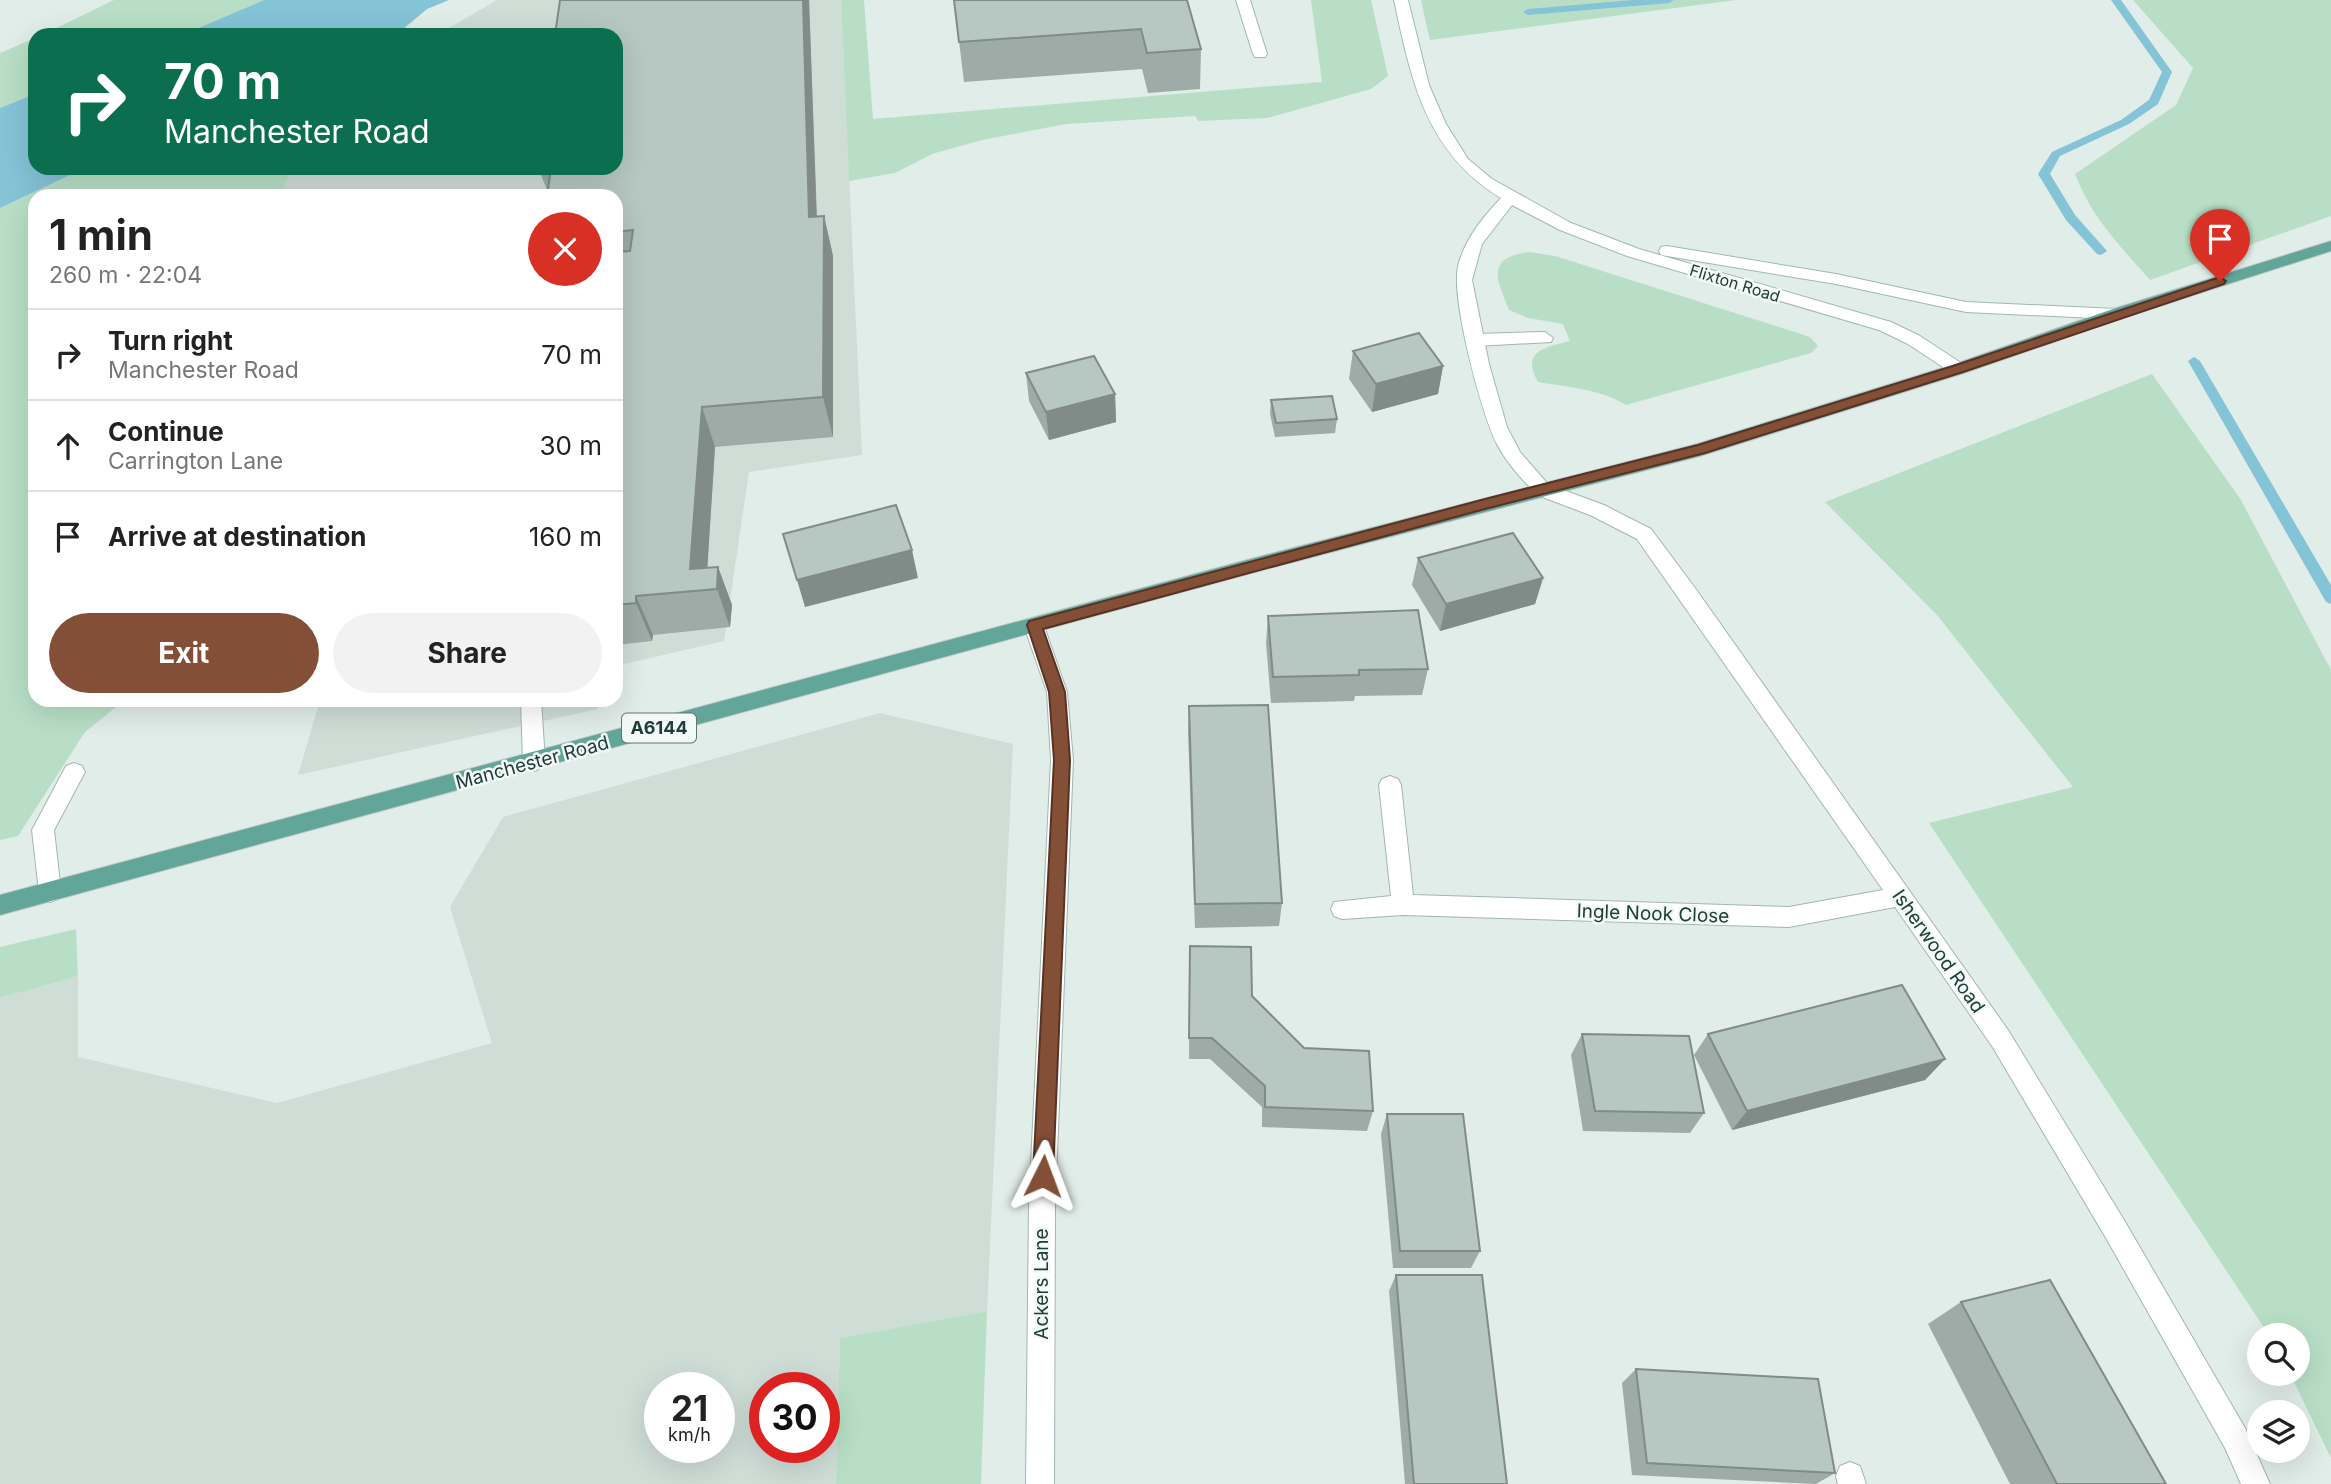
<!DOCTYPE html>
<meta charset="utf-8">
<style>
body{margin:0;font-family:Inter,sans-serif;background:#f2f2f2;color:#222;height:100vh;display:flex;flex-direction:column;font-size:26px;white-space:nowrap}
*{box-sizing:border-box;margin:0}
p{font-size:23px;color:#767676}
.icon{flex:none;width:38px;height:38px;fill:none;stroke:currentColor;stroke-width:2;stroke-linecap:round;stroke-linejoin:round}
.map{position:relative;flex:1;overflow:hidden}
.details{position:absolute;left:28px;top:189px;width:595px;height:518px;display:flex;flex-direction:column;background:#fff;border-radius:21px;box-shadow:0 7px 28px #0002}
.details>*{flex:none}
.top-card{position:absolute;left:28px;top:28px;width:595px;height:147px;border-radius:21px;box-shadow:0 7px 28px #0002;background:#0b6e4f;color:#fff;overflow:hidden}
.fabs{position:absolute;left:2247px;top:1323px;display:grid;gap:14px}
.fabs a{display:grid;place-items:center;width:63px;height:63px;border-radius:50%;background:#fff;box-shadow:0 7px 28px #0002;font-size:35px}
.speed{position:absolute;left:644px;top:1372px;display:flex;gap:14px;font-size:35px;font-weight:700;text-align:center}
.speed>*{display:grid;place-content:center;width:91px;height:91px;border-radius:50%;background:#fff;box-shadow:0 7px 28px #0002;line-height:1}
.speed small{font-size:18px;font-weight:400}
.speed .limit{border:10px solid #d22;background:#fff;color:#111}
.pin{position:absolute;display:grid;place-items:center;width:60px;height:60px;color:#fff;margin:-72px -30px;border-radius:50% 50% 50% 0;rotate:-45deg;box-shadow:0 0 7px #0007}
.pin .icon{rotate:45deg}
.me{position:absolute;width:77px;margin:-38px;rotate:3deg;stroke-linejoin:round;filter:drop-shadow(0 0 5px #0008)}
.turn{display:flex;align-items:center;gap:24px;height:147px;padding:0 21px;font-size:32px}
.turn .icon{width:91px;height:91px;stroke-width:2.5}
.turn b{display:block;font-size:49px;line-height:60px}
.round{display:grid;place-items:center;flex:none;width:74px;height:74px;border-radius:37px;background:#f2f2f2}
.overview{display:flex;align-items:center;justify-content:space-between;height:119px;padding:0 21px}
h1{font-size:42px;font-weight:700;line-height:52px}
.action{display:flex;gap:14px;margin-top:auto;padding:14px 21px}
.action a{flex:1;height:80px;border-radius:42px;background:#844f37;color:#fff;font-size:28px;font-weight:700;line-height:80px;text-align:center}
.action a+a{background:#f2f2f2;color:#222}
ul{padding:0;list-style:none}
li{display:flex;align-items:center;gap:21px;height:91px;padding:0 21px;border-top:2px solid #e0e0e0}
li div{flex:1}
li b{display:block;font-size:26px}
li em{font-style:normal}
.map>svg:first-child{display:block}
.built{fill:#cfddd7;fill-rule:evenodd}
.green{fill:#b8dfc6}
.water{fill:#85c3d6}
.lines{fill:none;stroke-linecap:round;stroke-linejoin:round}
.stream{fill:#85c3d6;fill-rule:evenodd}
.service-casing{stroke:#a3b5b0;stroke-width:2}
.minor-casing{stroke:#a3b5b0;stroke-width:2}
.secondary-casing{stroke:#9eb9b2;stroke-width:2}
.primary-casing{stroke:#c1c9c8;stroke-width:2}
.service{fill:#fff;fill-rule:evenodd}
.minor{fill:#fff;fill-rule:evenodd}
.secondary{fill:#fff;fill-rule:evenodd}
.primary{fill:#62a599;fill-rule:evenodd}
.wall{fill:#9daca6}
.shaded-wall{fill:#7f8c87}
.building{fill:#b6c8c1;stroke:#7f8c87;stroke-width:2}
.route{fill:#844f37;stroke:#563324;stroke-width:2}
.labels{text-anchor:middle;stroke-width:5;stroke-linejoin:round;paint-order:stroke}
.far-street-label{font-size:16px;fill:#203e39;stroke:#f2f9f6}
.shield{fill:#f2f9f6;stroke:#5f7672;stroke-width:2}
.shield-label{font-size:18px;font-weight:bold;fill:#203e39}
.street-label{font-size:19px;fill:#203e39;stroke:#f2f9f6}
</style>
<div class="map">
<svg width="2331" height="1484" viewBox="0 0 2331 1484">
<rect width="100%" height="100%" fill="#e1ede8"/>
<path class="built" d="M 497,0 L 841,0 L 862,455 L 749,472 L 724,641 L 616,666 L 616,196 L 281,196 L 292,168 L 616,168 L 616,35 L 437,35 Z
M 320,700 L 598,700 L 598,709 L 298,775 Z
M 880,713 L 1013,744 L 987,1311 L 840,1338 L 836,1484 L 0,1484 L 0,998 L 78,976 L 78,1057 L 277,1103 L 492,1043 L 450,907 L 503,817 ZM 660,1388 L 719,1388 L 719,1447 L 660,1447 ZM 765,1388 L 824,1388 L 824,1447 L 765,1447 Z"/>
<path class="green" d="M 114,0 L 264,0 L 182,35 L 42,35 Z
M 841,0 L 864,0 L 873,119 L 1322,82 L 1311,0 L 1371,0 L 1388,76 L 1371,89 L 1267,118 L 1198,121 L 1195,116 L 1066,124 L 982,140 L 932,154 L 895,173 L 849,181 Z
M 1421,0 L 1736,0 L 1430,40 Z
M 2133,0 L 2331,0 L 2331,216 L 2150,280 C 2120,246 2091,217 2075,174 L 2176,105 L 2193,68 Z
M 35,38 L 35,94 L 0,108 L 0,53 Z
M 85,168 L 292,168 L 281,196 L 35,196 L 35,700 L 125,700 L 85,732 L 18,836 L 0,840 L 0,208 Z
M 1529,252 L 1555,256 L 1798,333 L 1810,337 L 1818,346 L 1811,353 L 1626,405 C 1600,389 1567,387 1538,382 C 1520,351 1546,347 1570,341 L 1563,324 L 1528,318 L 1509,310 C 1496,278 1486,258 1529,252 Z
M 2152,374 L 2241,500 L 2331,670 L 2331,1458 L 2290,1374 L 2298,1374 L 2298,1335 L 2269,1335 L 1929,823 L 2073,787 L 1937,615 L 1825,502 Z
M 76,929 L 78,976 L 0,998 L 0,947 Z
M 987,1311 L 981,1484 L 836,1484 L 840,1338 Z"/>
<path class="water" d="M 264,0 L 449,0 L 427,9 L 396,35 L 182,35 Z
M 35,94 L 35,168 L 85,168 L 0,208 L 0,108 Z"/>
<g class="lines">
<path class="stream" d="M 1633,0 L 1674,0 L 1669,3 L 1528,15 L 1523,12 L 1528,9 Z
M 2111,0 L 2121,0 L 2172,72 L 2158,104 L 2129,124 L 2060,156 L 2050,174 L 2075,215 L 2107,251 L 2101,255 L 2097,254 L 2066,220 L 2038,174 L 2052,152 L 2121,120 L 2149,100 L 2162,72 Z
M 2194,357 L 2200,361 L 2331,585 L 2331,604 L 2326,602 L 2188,361 Z"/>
<g class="service-casing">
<path id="service" d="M 1236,0 L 1250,0 L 1267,54 L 1265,57 L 1255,57 L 1253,54 Z
M 521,700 L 541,700 L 545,762 L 541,768 L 534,771 L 527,768 L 523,762 Z
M 74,763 L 82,766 L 85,772 L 54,830 L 61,892 L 58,899 L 50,902 L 42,899 L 39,892 L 32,830 L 66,766 Z
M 1850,1462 L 1860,1466 L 1866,1484 L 1838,1484 L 1836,1476 L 1840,1466 Z"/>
</g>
<g class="minor-casing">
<path id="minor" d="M 1545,332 L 1553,338 L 1551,342 L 1476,346 L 1468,340 L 1476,334 Z
M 1544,483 L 1604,505 L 1651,529 L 1695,588 L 2008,1030 L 2124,1220 L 2245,1428 L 2270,1484 L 2241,1484 L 2225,1448 L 2106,1238 L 1992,1046 L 1895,907 L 1789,927 L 1403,915 L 1342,919 L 1334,916 L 1331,909 L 1334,902 L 1391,896 L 1379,785 L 1382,779 L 1390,776 L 1398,779 L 1401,785 L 1413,895 L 1789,907 L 1883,890 L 1637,539 L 1590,515 L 1537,495 L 1535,490 L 1537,485 Z
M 1034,618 L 1041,621 L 1044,626 L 1067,692 L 1073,760 L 1055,1204 L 1054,1484 L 1026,1484 L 1029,1204 L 1051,760 L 1047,692 L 1024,626 L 1027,621 Z"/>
</g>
<g class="secondary-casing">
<path id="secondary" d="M 1394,0 L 1408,0 L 1429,85 L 1446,124 L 1468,159 L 1492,179 L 1571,223 L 1639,249 L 1891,322 L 1920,336 L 1964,365 L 1967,369 L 1964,373 L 1952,373 L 1908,344 L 1879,330 L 1627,256 L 1560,230 L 1512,205 L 1482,244 L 1472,280 L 1489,364 L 1507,427 L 1520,452 L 1553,490 L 1551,495 L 1537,495 C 1522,479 1507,464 1497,444 C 1481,413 1451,299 1458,266 C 1465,239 1482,218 1501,198 C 1426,153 1411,80 1394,0 Z
M 1667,246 L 1836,274 L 1966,302 L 2116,309 L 2124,314 L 2116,319 L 1966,312 L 1836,284 L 1661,255 L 1659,251 L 1661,247 Z"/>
</g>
<g class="primary-casing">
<path id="primary" d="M 2331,241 L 2331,251 L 2122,318 L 1964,373 L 1700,456 L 1266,569 L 0,915 L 0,895 L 1266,555 L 1697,444 L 1952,365 L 2110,310 Z"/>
</g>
<use href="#service" class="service"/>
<use href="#minor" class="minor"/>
<use href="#secondary" class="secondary"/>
<use href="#primary" class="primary"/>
</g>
<path class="wall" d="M 560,0 L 809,0 L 817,216 L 824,216 L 833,256 L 833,437 L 715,447 L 707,568 L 718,567 L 732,605 L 730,627 L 653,635 L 652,641 L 616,645 L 616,196 L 548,192 L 538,168 L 616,168 Z
M 954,0 L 1187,0 L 1201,49 L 1200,89 L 1148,93 L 1142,69 L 964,82 Z
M 1353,351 L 1443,366 L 1438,394 L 1372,412 L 1349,379 Z
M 1026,373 L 1115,394 L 1116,422 L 1049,440 L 1029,401 Z
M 1271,400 L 1337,419 L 1335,433 L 1275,437 L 1270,414 Z
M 1418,558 L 1543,578 L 1535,604 L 1440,631 L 1412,585 Z
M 1268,616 L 1428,669 L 1422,695 L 1355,696 L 1354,701 L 1271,703 L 1266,643 Z
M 1189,706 L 1282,903 L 1279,926 L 1195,928 L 1188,732 Z
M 1190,946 L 1252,996 L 1304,1048 L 1373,1111 L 1367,1131 L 1262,1127 L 1262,1107 L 1210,1059 L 1189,1059 Z
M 1582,1034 L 1704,1113 L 1690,1133 L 1583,1131 L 1571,1055 Z
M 1708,1034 L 1945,1059 L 1925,1080 L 1732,1130 L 1694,1055 Z
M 1387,1114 L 1480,1251 L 1471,1268 L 1393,1268 L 1381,1134 Z
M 1396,1275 L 1507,1484 L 1405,1484 L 1389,1291 Z
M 1961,1302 L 2166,1484 L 2010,1484 L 1928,1324 Z
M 1636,1369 L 1835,1473 L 1816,1484 L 1632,1475 L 1622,1383 Z"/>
<path class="shaded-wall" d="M 803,0 L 809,0 L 818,257 L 809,217 Z
M 824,216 L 833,256 L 833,437 L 823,397 Z
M 1443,366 L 1438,394 L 1372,412 L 1376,384 Z
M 1115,394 L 1116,422 L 1049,440 L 1046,412 Z
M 702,407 L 715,447 L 706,590 L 690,569 Z
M 912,550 L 918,578 L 805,607 L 797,580 Z
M 718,567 L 732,605 L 730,627 L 717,589 Z
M 1543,578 L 1535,604 L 1440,631 L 1446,604 Z
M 636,596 L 653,635 L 652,641 L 636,603 Z
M 1945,1059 L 1925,1080 L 1732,1130 L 1747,1111 Z"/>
<path class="building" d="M 560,0 L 803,0 L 809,217 L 824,216 L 823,397 L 702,407 L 690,569 L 718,567 L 717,589 L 636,596 L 636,603 L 616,605 L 616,338 L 617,327 L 616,327 L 616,252 L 630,251 L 633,230 L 616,232 L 616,196 L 547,196 L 551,168 L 616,168 L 616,35 L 555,35 Z
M 954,0 L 1187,0 L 1201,49 L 1147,53 L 1141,29 L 959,42 Z
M 1419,333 L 1443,366 L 1376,384 L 1353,351 Z
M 1094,356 L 1115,394 L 1046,412 L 1026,373 Z
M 1332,396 L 1337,419 L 1276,423 L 1271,400 Z
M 896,505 L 912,550 L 797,580 L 783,534 Z
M 1513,533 L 1543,578 L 1446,604 L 1418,558 Z
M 1418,610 L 1428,669 L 1359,670 L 1359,675 L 1273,677 L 1268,616 Z
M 1268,705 L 1282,903 L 1195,904 L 1189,706 Z
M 1190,946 L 1251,947 L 1252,996 L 1304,1048 L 1369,1051 L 1373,1111 L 1265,1107 L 1265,1086 L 1212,1038 L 1189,1038 Z
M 1902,985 L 1945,1059 L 1747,1111 L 1708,1034 Z
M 1582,1034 L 1689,1036 L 1704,1113 L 1595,1111 Z
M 1387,1114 L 1463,1114 L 1480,1251 L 1400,1251 Z
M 1396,1275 L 1482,1275 L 1507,1484 L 1414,1484 Z
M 2050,1280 L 2166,1484 L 2057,1484 L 1961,1302 Z
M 1636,1369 L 1818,1379 L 1835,1473 L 1647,1463 Z"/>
<path class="route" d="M 2220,277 L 2226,281 L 2224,284 L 1963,372 L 1705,453 L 1485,509 L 1043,629 L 1065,692 L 1070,760 L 1053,1176 L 1050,1183 L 1043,1186 L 1036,1183 L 1033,1176 L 1054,760 L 1049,692 L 1027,625 L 1029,621 L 1485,499 L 1698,445 L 1953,366 Z"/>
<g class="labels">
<g class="far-street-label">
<text transform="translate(1735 283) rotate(17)" y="6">Flixton Road</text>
</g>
<rect class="shield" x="622" y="713.5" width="74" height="29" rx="5"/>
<g class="shield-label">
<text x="659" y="734">A6144</text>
</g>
<g class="street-label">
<text transform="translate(532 762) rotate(-15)" y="7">Manchester Road</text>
<text transform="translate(1653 913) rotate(2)" y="7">Ingle Nook Close</text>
<text transform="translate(1939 951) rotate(55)" y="7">Isherwood Road</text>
<text transform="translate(1041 1284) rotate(-90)" y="7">Ackers Lane</text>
</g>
</g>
</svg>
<div class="fabs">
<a><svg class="icon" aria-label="search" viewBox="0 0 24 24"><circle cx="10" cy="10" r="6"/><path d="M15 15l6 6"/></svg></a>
<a><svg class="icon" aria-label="layers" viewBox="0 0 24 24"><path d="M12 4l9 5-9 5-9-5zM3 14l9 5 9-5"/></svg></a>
</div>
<div class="speed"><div>21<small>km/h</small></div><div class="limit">30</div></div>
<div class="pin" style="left:2220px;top:281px;background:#d93025"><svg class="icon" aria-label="arrive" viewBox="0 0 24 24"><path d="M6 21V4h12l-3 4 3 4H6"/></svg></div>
<svg class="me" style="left:1043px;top:1176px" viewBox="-20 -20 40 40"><path d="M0-17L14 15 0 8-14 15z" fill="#844f37" stroke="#fff" stroke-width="4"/></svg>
<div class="top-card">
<div class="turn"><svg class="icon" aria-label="right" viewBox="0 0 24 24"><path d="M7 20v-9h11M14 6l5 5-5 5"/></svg><div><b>70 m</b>Manchester Road</div></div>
</div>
<section class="details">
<div class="overview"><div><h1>1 min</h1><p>260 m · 22:04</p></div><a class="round" style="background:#d93025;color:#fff"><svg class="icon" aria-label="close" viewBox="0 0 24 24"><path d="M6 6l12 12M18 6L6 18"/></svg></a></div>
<ul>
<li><svg class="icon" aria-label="right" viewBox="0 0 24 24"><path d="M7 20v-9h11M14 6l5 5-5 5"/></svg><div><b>Turn right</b><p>Manchester Road</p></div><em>70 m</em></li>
<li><svg class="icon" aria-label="ahead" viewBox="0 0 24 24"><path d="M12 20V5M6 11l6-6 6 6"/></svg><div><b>Continue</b><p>Carrington Lane</p></div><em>30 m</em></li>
<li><svg class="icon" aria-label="arrive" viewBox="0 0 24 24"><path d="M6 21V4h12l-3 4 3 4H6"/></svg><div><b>Arrive at destination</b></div><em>160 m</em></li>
</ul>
<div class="action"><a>Exit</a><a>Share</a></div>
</section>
</div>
